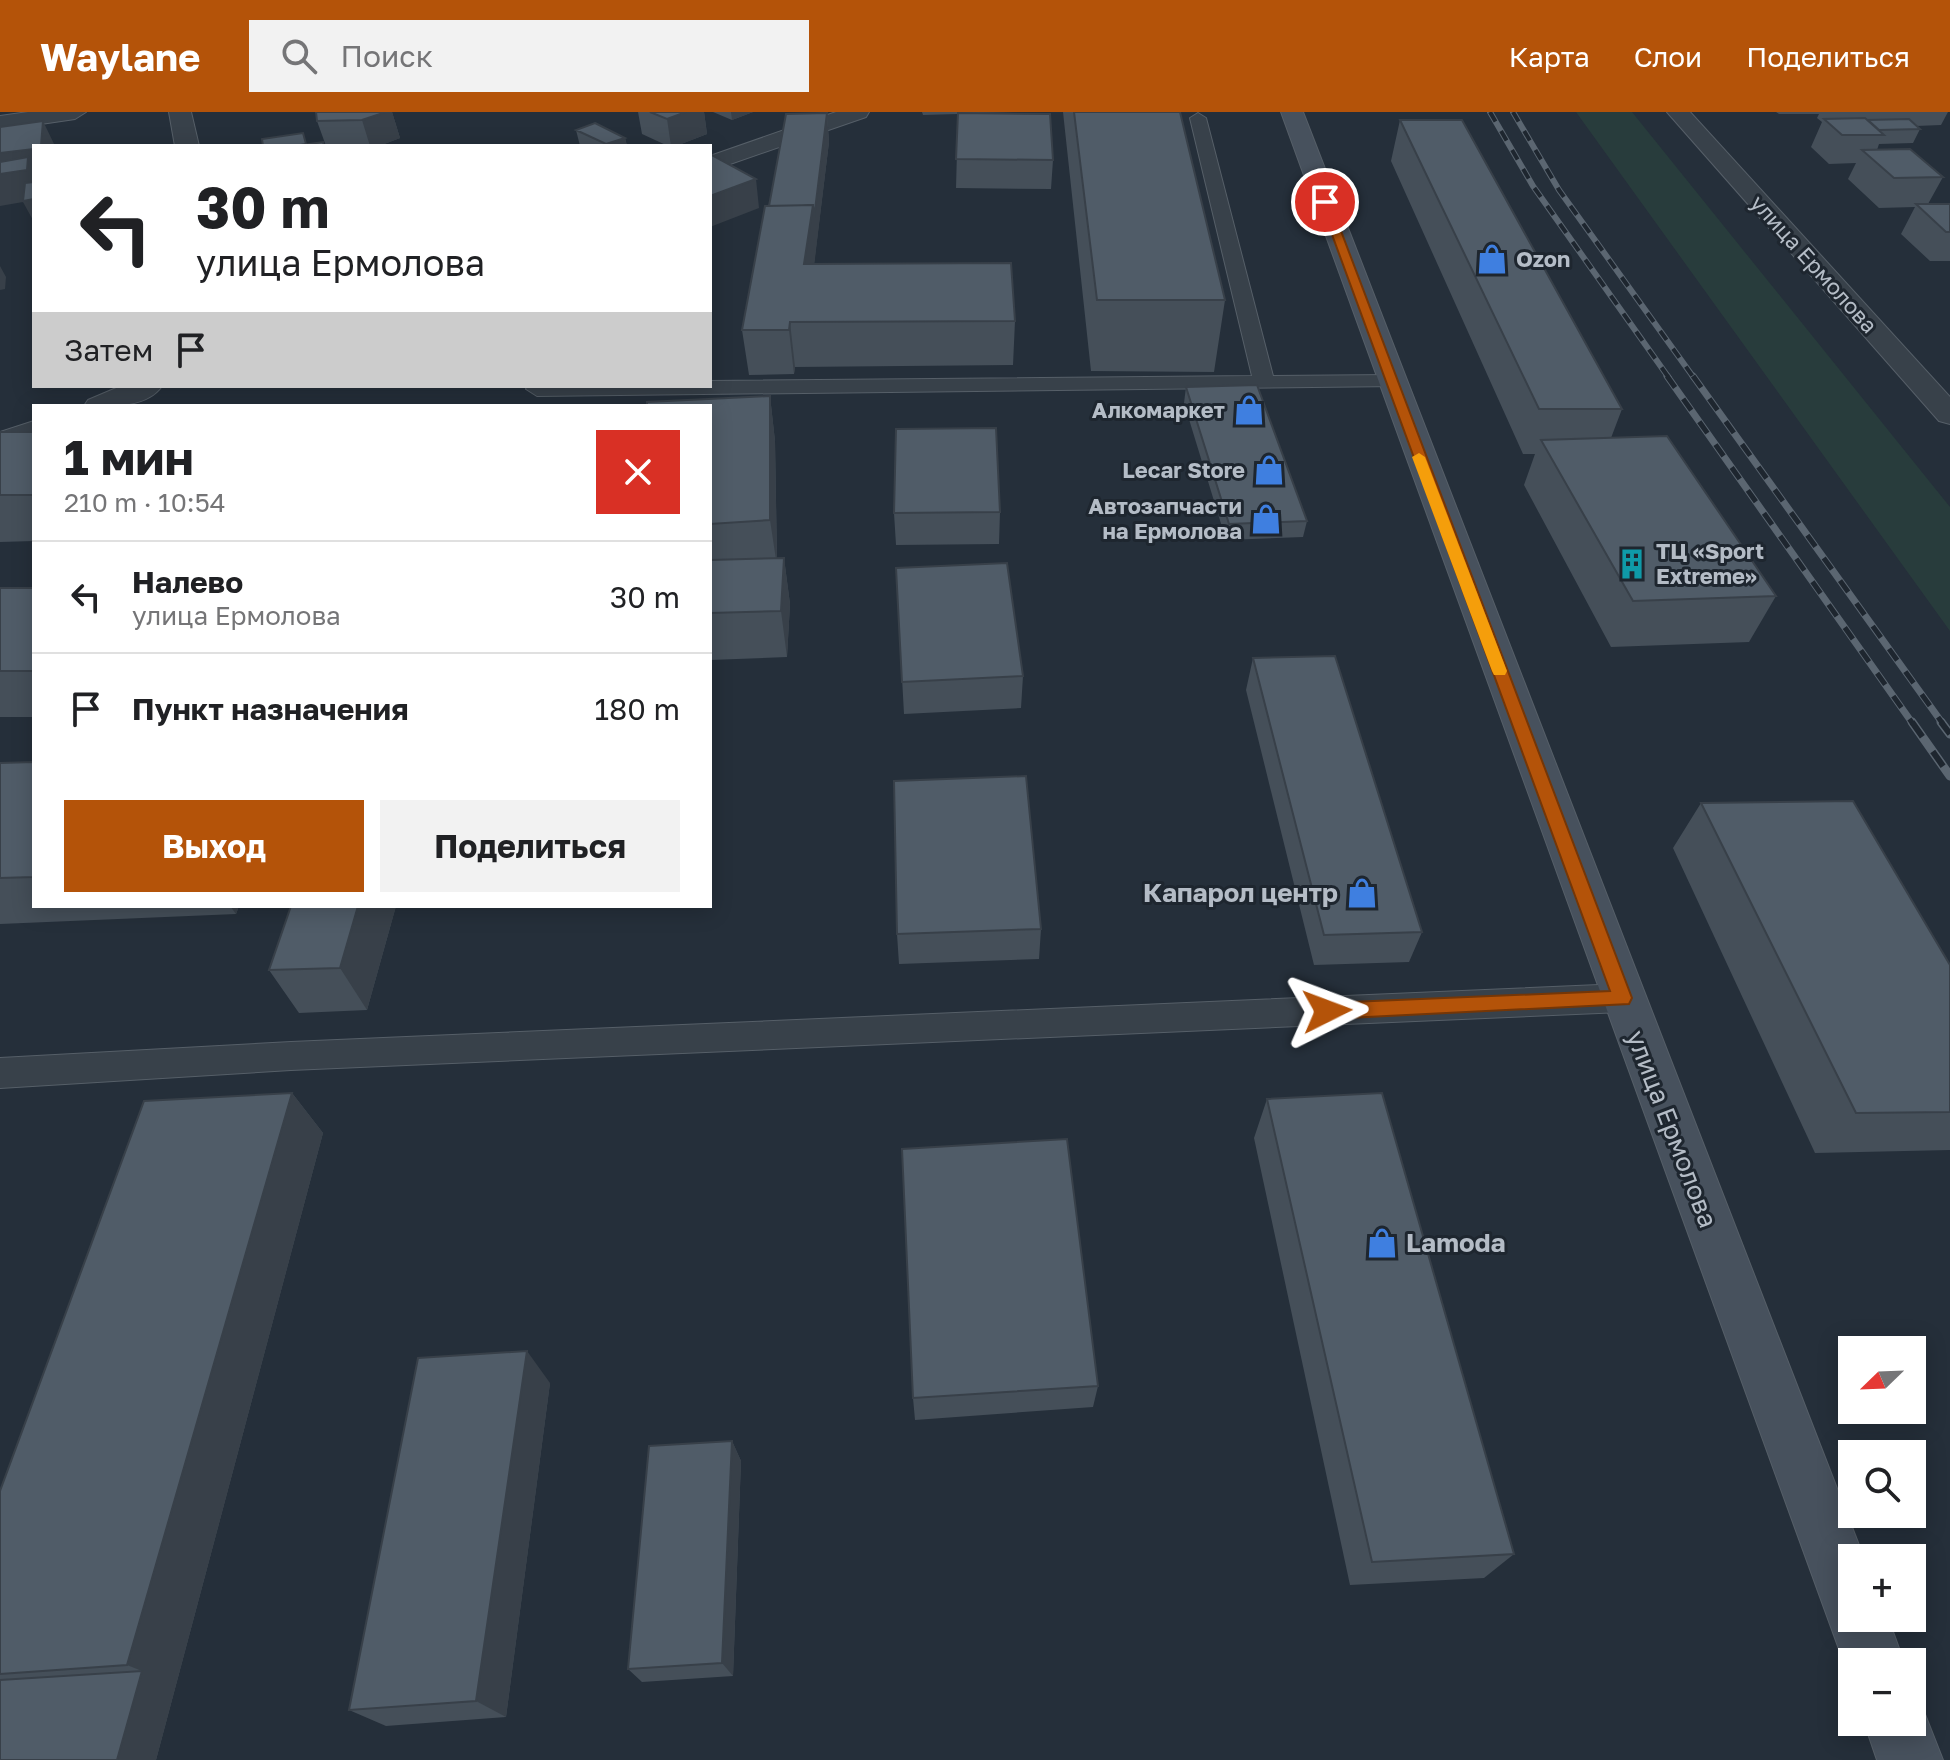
<!DOCTYPE html>
<html lang="ru">
<meta charset="utf-8">
<style>
body{margin:0;font-family:"Golos Text",sans-serif;background:#f2f2f2;color:#202124;height:100vh;display:flex;flex-direction:column;font-size:30px;white-space:nowrap}
*{box-sizing:border-box;margin:0}
p{font-size:26px;color:#757577}
.icon{flex:none;width:44px;height:44px;fill:none;stroke:currentColor;stroke-width:2;stroke-linecap:round;stroke-linejoin:round}
.map{position:relative;flex:1;overflow:hidden}
.details{position:absolute;left:32px;top:292px;width:680px;height:504px;display:flex;flex-direction:column;background:#fff;border-radius:0px;box-shadow:0 4px 20px #0003}
.details>*{flex:none}
.banner{position:absolute;left:32px;top:32px;width:680px;height:244px;border-radius:0px;box-shadow:0 4px 20px #0003;background:#fff;color:#202124;overflow:hidden}
.needle{width:52px;rotate:247deg}
.buttons{position:absolute;left:1838px;top:1224px;display:grid;gap:16px}
.buttons a{display:grid;place-items:center;width:88px;height:88px;border-radius:0px;background:#fff;box-shadow:0 4px 20px #0003;font-size:40px}
.pin{position:absolute;display:grid;place-items:center;width:68px;height:68px;color:#fff;margin:-34px;border:4px solid #fff;border-radius:50%;box-shadow:0 2px 8px #0007}
.me{position:absolute;width:88px;margin:-44px;rotate:87deg;stroke-linejoin:round;filter:drop-shadow(0 0 6px #0008)}
.turn{display:flex;align-items:center;gap:28px;height:168px;padding:0 32px;font-size:36px}
.turn .icon{width:104px;height:104px;stroke-width:2.5}
.turn b{display:block;font-size:56px;line-height:68px}
.then{display:flex;align-items:center;height:76px;padding:0 32px;background:#0003;gap:16px;font-size:30px}
.round{display:grid;place-items:center;flex:none;width:84px;height:84px;border-radius:0px;background:#f2f2f2}
.headline{display:flex;align-items:center;justify-content:space-between;height:136px;padding:0 32px}
h1{font-size:48px;font-weight:700;line-height:60px}
.cta{display:flex;gap:16px;margin-top:auto;padding:16px 32px}
.cta a{flex:1;height:92px;border-radius:0px;background:#b45309;color:#fff;font-size:32px;font-weight:700;line-height:92px;text-align:center}
.cta a+a{background:#f2f2f2;color:#202124}
ul{padding:0;list-style:none}
li{display:flex;align-items:center;gap:24px;height:112px;padding:0 32px;border-top:2px solid #e0e0e0}
li div{flex:1}
li b{display:block;font-size:30px}
li em{font-style:normal}
header{display:flex;align-items:center;gap:48px;box-sizing:border-box;height:112px;padding:0 40px;background:#b45309;color:#fff}
header strong{font-size:38px}
nav{display:flex;gap:44px;margin-inline-start:auto;font-size:28px}
.search{width:560px;height:72px;background:#f2f2f2;display:flex;align-items:center;gap:20px;box-sizing:border-box;padding:0 28px;border-radius:0px;color:#757577;font-size:30px}
.map>svg:first-child{display:block}
.green{fill:#283c3c}
.lines{fill:none;stroke-linecap:round;stroke-linejoin:round}
.service-casing{stroke:#565f68;stroke-width:2}
.minor-casing{stroke:#565f68;stroke-width:2}
.tertiary-casing{stroke:#565f68;stroke-width:2}
.secondary-casing{stroke:#565f68;stroke-width:2}
.service{fill:#38414a;fill-rule:evenodd}
.minor{fill:#38414a;fill-rule:evenodd}
.tertiary{fill:#38414a;fill-rule:evenodd}
.secondary{fill:#47515d;fill-rule:evenodd}
.rail-far2-casing{stroke:#5b6671;stroke-width:6}
.rail-far1-casing{stroke:#5b6671;stroke-width:7}
.rail-casing{stroke:#5b6671;stroke-width:9}
.rail-far2{stroke:#1e262f;stroke-width:4;stroke-dasharray:11;stroke-linecap:butt}
.rail-far1{stroke:#1e262f;stroke-width:5;stroke-dasharray:14;stroke-linecap:butt}
.rail{stroke:#1e262f;stroke-width:6;stroke-dasharray:18;stroke-linecap:butt}
.wall{fill:#454f59}
.shaded-wall{fill:#384049}
.building{fill:#505c68;stroke:#384049;stroke-width:2}
.route{fill:#b45309;stroke:#753606;stroke-width:2}
.slow{fill:#f59e0b}
.labels{text-anchor:middle;stroke-width:6;stroke-linejoin:round;paint-order:stroke}
.far-poi-label{font-size:22px;font-weight:bold;fill:#b4bcc6;stroke:#1e262f;text-anchor:end}
.far-street-label{font-size:22px;fill:#b4bcc6;stroke:#1e262f}
.poi-label{font-size:26px;font-weight:bold;fill:#b4bcc6;stroke:#1e262f;text-anchor:end}
.street-label{font-size:26px;fill:#b4bcc6;stroke:#1e262f}
</style>
<header>
<strong>Waylane</strong>
<div class="search"><svg class="icon" aria-label="search" viewBox="0 0 24 24"><circle cx="10" cy="10" r="6"/><path d="M15 15l6 6"/></svg>Поиск</div>
<nav><a>Карта</a><a>Слои</a><a>Поделиться</a></nav>
</header>
<div class="map">
<svg width="1950" height="1648" viewBox="0 0 1950 1648">
<rect width="100%" height="100%" fill="#252f3a"/>
<path class="green" d="M 1576,0 L 1632,0 L 1950,395 L 1950,519 Z"/>
<g class="lines">
<g class="service-casing">
<path id="service" d="M 1198,1 L 1206,6 L 1273,264 L 1391,263 L 1402,269 L 1399,274 L 537,284 L 526,277 L 528,274 L 710,274 L 710,269 L 1252,264 L 1190,6 Z
M 1622,872 L 1634,876 L 1639,886 L 1634,896 L 1622,900 L 291,958 L 0,976 L 0,946 L 291,930 Z"/>
</g>
<g class="minor-casing">
<path id="minor" d="M 28,0 L 86,0 L 75,7 L 0,18 L 0,4 Z
M 169,0 L 191,0 L 199,34 L 175,34 Z
M 836,0 L 869,0 L 866,5 L 710,59 L 710,44 Z
M 121,274 L 162,274 C 146,297 108,294 84,294 L 88,288 Z
M 34,309 L 34,328 L 0,339 L 0,320 Z"/>
</g>
<g class="tertiary-casing">
<path id="tertiary" d="M 1667,0 L 1690,0 L 1950,285 L 1950,312 L 1939,309 Z"/>
</g>
<g class="secondary-casing">
<path id="secondary" d="M 1281,0 L 1303,0 L 1864,1446 L 1852,1446 L 1852,1506 L 1888,1506 L 1904,1550 L 1852,1550 L 1852,1573 Z
M 1912,1584 L 1919,1587 L 1943,1648 L 1877,1648 L 1864,1610 L 1912,1610 Z"/>
</g>
<use href="#service" class="service"/>
<use href="#minor" class="minor"/>
<use href="#tertiary" class="tertiary"/>
<use href="#secondary" class="secondary"/>
<g class="rail-far2-casing">
<path id="rail-far2" d="M 1490,0 L 1533,74 L 1669,266
M 1513,0 L 1559,78 L 1694,266"/>
</g>
<g class="rail-far1-casing">
<path id="rail-far1" d="M 1667,264 L 1913,612
M 1693,264 L 1943,612"/>
</g>
<g class="rail-casing">
<path id="rail" d="M 1912,610 L 1950,664
M 1941,610 L 1950,622"/>
</g>
<use href="#rail-far2" class="rail-far2"/>
<use href="#rail-far1" class="rail-far1"/>
<use href="#rail" class="rail"/>
</g>
<path class="wall" d="M 392,0 L 400,26 L 379,34 L 326,34 L 317,9 Z
M 638,0 L 704,0 L 707,22 L 676,34 L 668,34 L 642,22 Z
M 713,0 L 753,0 L 732,8 Z
M 922,0 L 1014,0 L 979,1 L 1053,48 L 1051,77 L 956,76 L 958,2 L 923,3 Z
M 1063,0 L 1180,0 L 1225,188 L 1214,260 L 1091,259 Z
M 1776,0 L 1948,0 L 1941,13 L 1916,14 L 1920,17 L 1913,31 L 1879,32 L 1877,38 L 1943,65 L 1928,92 L 1950,92 L 1950,149 L 1930,149 L 1901,122 L 1915,95 L 1879,96 L 1848,67 L 1856,51 L 1829,52 L 1811,35 L 1822,10 L 1817,6 L 1819,2 L 1779,2 Z
M 827,1 L 829,30 L 814,152 L 1015,209 L 1013,253 L 795,255 L 794,262 L 749,263 L 742,218 L 769,94 Z
M 1400,8 L 1622,297 L 1611,326 L 1776,484 L 1749,530 L 1611,535 L 1524,373 L 1535,342 L 1523,342 L 1391,49 Z
M 576,18 L 625,26 L 627,34 L 580,34 Z
M 1186,275 L 1307,409 L 1303,425 L 1226,428 L 1184,291 Z
M 770,284 L 775,329 L 777,446 L 784,446 L 790,492 L 787,545 L 710,548 L 710,294 Z
M 0,320 L 34,320 L 34,429 L 0,430 Z
M 1000,400 L 999,432 L 896,433 L 894,401 Z
M 896,456 L 1023,564 L 1021,596 L 904,602 Z
M 0,476 L 34,476 L 34,605 L 0,605 Z
M 1253,546 L 1422,820 L 1409,850 L 1314,853 L 1246,578 Z
M 34,650 L 34,794 L 239,794 L 236,802 L 0,812 L 0,651 Z
M 1701,691 L 1950,853 L 1950,1038 L 1815,1041 L 1673,736 Z
M 396,794 L 367,898 L 299,901 L 269,858 Z
M 1041,817 L 1039,847 L 899,852 L 897,822 Z
M 292,981 L 323,1021 L 156,1648 L 0,1648 L 0,1379 Z
M 1267,987 L 1514,1442 L 1484,1466 L 1350,1473 L 1254,1026 Z
M 550,1271 L 506,1605 L 386,1614 L 349,1598 Z
M 1098,1274 L 1093,1295 L 915,1308 L 913,1286 Z
M 732,1329 L 741,1349 L 733,1564 L 642,1570 L 628,1557 Z"/>
<path class="shaded-wall" d="M 386,0 L 392,0 L 400,26 L 379,34 L 370,34 L 362,8 Z
M 686,0 L 704,0 L 707,22 L 676,34 L 671,34 L 667,7 Z
M 731,0 L 753,0 L 732,8 Z
M 827,1 L 829,30 L 809,196 L 804,152 Z
M 43,9 L 55,34 L 41,34 Z
M 625,26 L 627,34 L 606,34 L 606,32 Z
M 34,37 L 34,110 L 23,90 L 0,94 L 0,41 Z
M 756,67 L 759,96 L 710,115 L 710,84 Z
M 0,154 L 6,165 L 5,177 L 0,178 Z
M 790,210 L 795,255 L 794,262 L 789,218 Z
M 770,284 L 775,329 L 777,454 L 770,408 Z
M 784,446 L 790,492 L 787,545 L 781,499 Z
M 230,794 L 239,794 L 236,802 Z
M 358,794 L 396,794 L 367,898 L 340,856 Z
M 292,981 L 323,1021 L 156,1648 L 117,1648 L 142,1559 L 127,1553 Z
M 527,1239 L 550,1271 L 506,1605 L 476,1589 Z
M 732,1329 L 741,1349 L 733,1564 L 722,1551 Z"/>
<path class="building" d="M 316,0 L 386,0 L 362,8 L 317,9 Z
M 650,0 L 686,0 L 667,7 Z
M 1074,0 L 1180,0 L 1225,188 L 1097,188 Z
M 827,1 L 814,106 L 813,93 L 769,94 L 786,2 Z
M 958,1 L 1050,2 L 1053,48 L 956,47 Z
M 1865,6 L 1884,23 L 1842,23 L 1824,7 Z
M 1909,7 L 1920,17 L 1879,18 L 1868,8 Z
M 1400,8 L 1462,8 L 1622,297 L 1539,297 Z
M 43,9 L 41,34 L 34,34 L 34,37 L 0,41 L 0,15 Z
M 595,11 L 625,26 L 606,32 L 576,18 Z
M 303,21 L 306,32 L 295,34 L 263,34 L 262,27 Z
M 323,30 L 324,34 L 295,34 Z
M 1910,37 L 1943,65 L 1894,66 L 1862,38 Z
M 710,42 L 756,67 L 710,84 Z
M 28,45 L 27,58 L 0,62 L 0,50 Z
M 34,70 L 34,87 L 23,89 L 25,71 Z
M 1916,92 L 1950,92 L 1950,120 L 1946,120 Z
M 813,93 L 804,152 L 1011,151 L 1015,209 L 790,210 L 789,218 L 742,218 L 765,94 Z
M 1257,273 L 1307,409 L 1229,412 L 1186,275 Z
M 770,284 L 770,408 L 710,412 L 710,294 L 647,294 L 647,290 Z
M 996,316 L 1000,400 L 894,401 L 896,317 Z
M 0,320 L 34,320 L 34,383 L 0,383 Z
M 1667,324 L 1776,484 L 1633,489 L 1541,328 Z
M 784,446 L 781,499 L 710,501 L 710,448 Z
M 1007,451 L 1023,564 L 902,570 L 896,456 Z
M 0,476 L 34,476 L 34,559 L 0,559 Z
M 1335,544 L 1422,820 L 1324,823 L 1253,546 Z
M 34,650 L 34,765 L 0,766 L 0,651 Z
M 1026,664 L 1041,817 L 897,822 L 894,669 Z
M 1853,689 L 1950,853 L 1950,1000 L 1856,1001 L 1701,691 Z
M 291,794 L 358,794 L 340,856 L 269,858 Z
M 292,981 L 127,1553 L 0,1562 L 0,1379 L 144,989 Z
M 1382,981 L 1514,1442 L 1372,1450 L 1267,987 Z
M 1067,1027 L 1098,1274 L 913,1286 L 902,1037 Z
M 527,1239 L 476,1589 L 349,1598 L 418,1246 Z
M 732,1329 L 722,1551 L 628,1557 L 649,1334 Z
M 142,1559 L 117,1648 L 0,1648 L 0,1568 Z"/>
<path class="route" d="M 1325,87 L 1330,90 L 1632,886 L 1629,892 L 1327,907 L 1318,899 L 1327,891 L 1610,879 L 1320,90 Z"/>
<path class="slow" d="M 1419,341 L 1425,345 L 1507,559 L 1505,563 L 1494,563 L 1492,559 L 1412,345 Z"/>
<defs>
<g id="shop-bare" transform="scale(2.4)"><path d="M-5-2.5h2.3a2.7 3.5 0 0 1 5.4 0H5L5.5 6h-11ZM-1.5-2.5h3a1.5 2.3 0 0 0-3 0Z" fill="#3f7fe0" stroke="#1e262f" stroke-width="2.5" paint-order="stroke"/></g>
<g id="building-bare" transform="scale(2.4)"><path d="M-4-6H4V6H1V3H-1V6H-4ZM-2.5-4.3h1.7v1.8h-1.7ZM.8-4.3h1.7v1.8H.8ZM-2.5-1h1.7V.8h-1.7ZM.8-1h1.7V.8H.8Z" fill="#0f9aa8" stroke="#1e262f" stroke-width="2.5" paint-order="stroke"/></g>
</defs>
<g fill-rule="evenodd">
<use href="#shop-bare" x="1492" y="147"/>
<use href="#shop-bare" x="1249" y="298"/>
<use href="#shop-bare" x="1269" y="358"/>
<use href="#shop-bare" x="1266" y="407"/>
<use href="#building-bare" x="1632" y="452"/>
<use href="#shop-bare" x="1362" y="781"/>
<use href="#shop-bare" x="1382" y="1131"/>
</g>
<g class="labels">
<g class="far-poi-label">
<text x="1516" y="155" text-anchor="start">Ozon</text>
<text x="1225" y="306">Алкомаркет</text>
<text x="1245" y="366">Lecar Store</text>
<text x="1242" y="402">Автозапчасти<tspan x="1242" dy="25">на Ермолова</tspan></text>
<text x="1656" y="447" text-anchor="start">ТЦ «Sport<tspan x="1656" dy="25">Extreme»</tspan></text>
</g>
<g class="far-street-label">
<text transform="translate(1814 152) rotate(48)" y="8">улица Ермолова</text>
</g>
<g class="poi-label">
<text x="1338" y="790">Капарол центр</text>
<text x="1406" y="1140" text-anchor="start">Lamoda</text>
</g>
<g class="street-label">
<text transform="translate(1672 1017) rotate(69)" y="9">улица Ермолова</text>
</g>
</g>
</svg>
<div class="buttons">
<a><svg class="needle" viewBox="-14 -14 28 28"><path d="M0-13l5 13h-10z" fill="#e53935"/><path d="M0 13l5-13h-10z" fill="#757577"/></svg></a>
<a><svg class="icon" aria-label="search" viewBox="0 0 24 24"><circle cx="10" cy="10" r="6"/><path d="M15 15l6 6"/></svg></a>
<a>+</a>
<a>−</a>
</div>
<div class="pin" style="left:1325px;top:90px;background:#d93025"><svg class="icon" aria-label="arrive" viewBox="0 0 24 24"><path d="M6 21V4h12l-3 4 3 4H6"/></svg></div>
<svg class="me" style="left:1327px;top:899px" viewBox="-20 -20 40 40"><path d="M0-17L14 15 0 8-14 15z" fill="#b45309" stroke="#fff" stroke-width="4"/></svg>
<div class="banner">
<div class="turn"><svg class="icon" aria-label="left" viewBox="0 0 24 24"><path d="M17 20v-9H6M10 6l-5 5 5 5"/></svg><div><b>30 m</b>улица Ермолова</div></div>
<div class="then">Затем<svg class="icon" aria-label="arrive" viewBox="0 0 24 24"><path d="M6 21V4h12l-3 4 3 4H6"/></svg></div>
</div>
<section class="details">
<div class="headline"><div><h1>1 мин</h1><p>210 m · 10:54</p></div><a class="round" style="background:#d93025;color:#fff"><svg class="icon" aria-label="close" viewBox="0 0 24 24"><path d="M6 6l12 12M18 6L6 18"/></svg></a></div>
<ul>
<li><svg class="icon" aria-label="left" viewBox="0 0 24 24"><path d="M17 20v-9H6M10 6l-5 5 5 5"/></svg><div><b>Налево</b><p>улица Ермолова</p></div><em>30 m</em></li>
<li><svg class="icon" aria-label="arrive" viewBox="0 0 24 24"><path d="M6 21V4h12l-3 4 3 4H6"/></svg><div><b>Пункт назначения</b></div><em>180 m</em></li>
</ul>
<div class="cta"><a>Выход</a><a>Поделиться</a></div>
</section>
</div>
